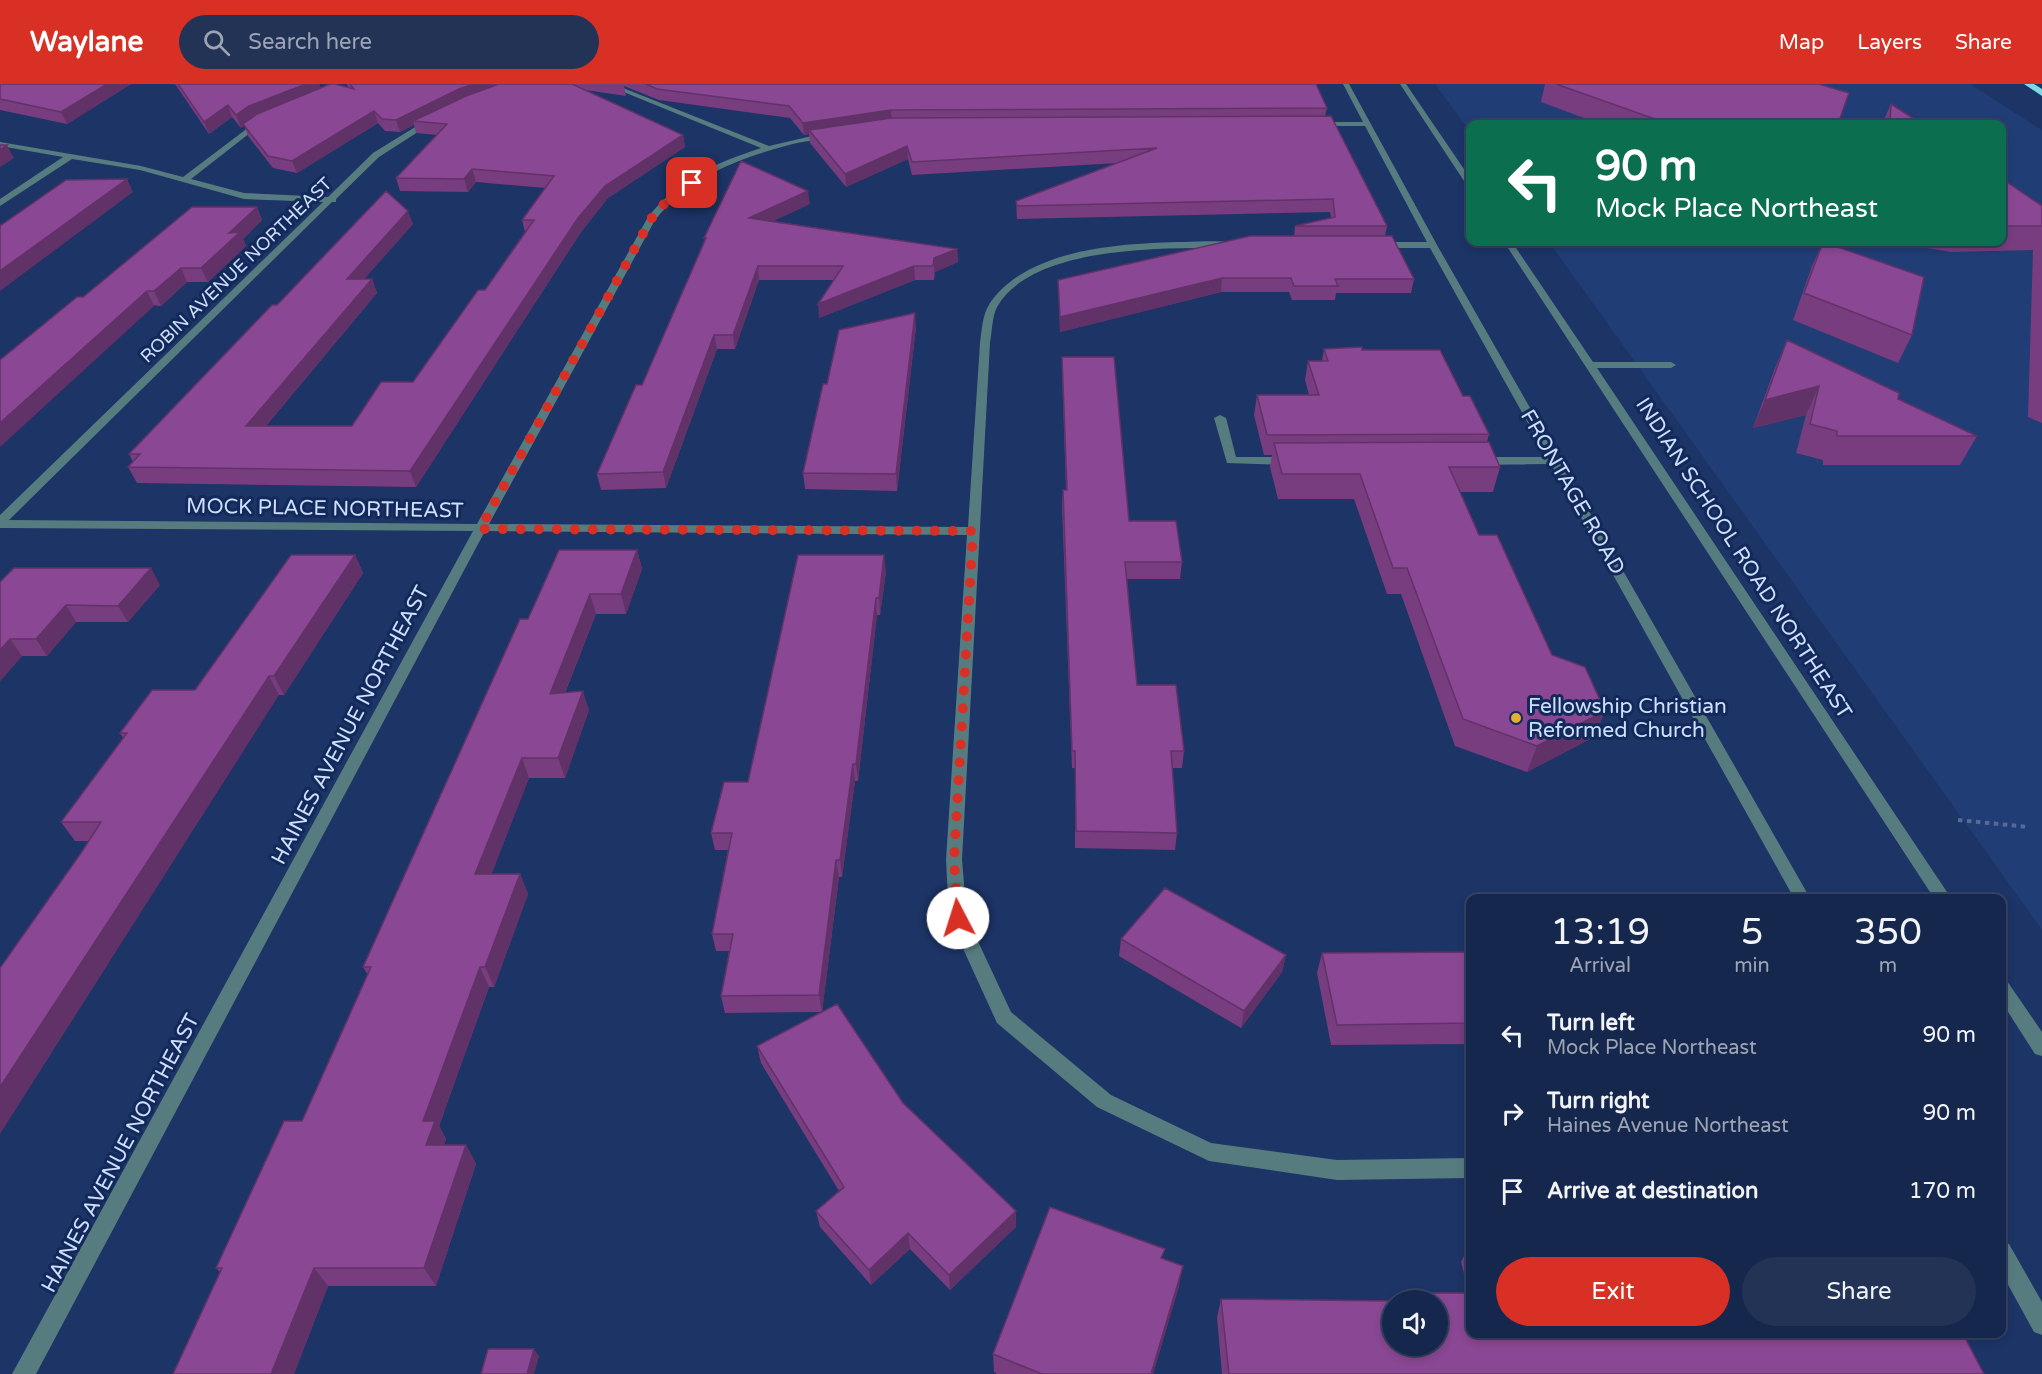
<!DOCTYPE html>
<style>
body{margin:0;font-family:"Varela Round",sans-serif;background:#223356;color:#f1f3f6;height:100vh;display:flex;flex-direction:column;font-size:22px;white-space:nowrap}
*{box-sizing:border-box;margin:0}
p{font-size:20px;color:#9da5b5}
.icon{flex:none;width:33px;height:33px;fill:none;stroke:currentColor;stroke-width:2;stroke-linecap:round;stroke-linejoin:round}
.map{position:relative;flex:1;overflow:hidden}
.side{position:absolute;left:1466px;top:810px;width:540px;height:444px;display:flex;flex-direction:column;background:#15274c;border-radius:12px;box-shadow:0 3px 9px #0003,0 0 0 2px #344464}
.side>*{flex:none}
.hud{position:absolute;left:1466px;top:36px;width:540px;height:126px;border-radius:12px;box-shadow:0 3px 9px #0003,0 0 0 2px #344464;background:#0b6e4f;color:#fff;overflow:hidden}
.tools{position:absolute;left:1382px;top:1206px;display:grid;gap:12px}
.tools a{display:grid;place-items:center;width:66px;height:66px;border-radius:50%;background:#15274c;box-shadow:0 3px 9px #0003,0 0 0 2px #344464;font-size:30px}
.pin{position:absolute;display:grid;place-items:center;width:51px;height:51px;color:#fff;margin:-26px;border-radius:12px;box-shadow:0 3px 9px #0006}
.me{position:absolute;width:66px;margin:-33px;rotate:355deg;stroke-linejoin:round;filter:drop-shadow(0 0 4px #0008)}
.turn{display:flex;align-items:center;gap:21px;height:126px;padding:0 30px;font-size:27px}
.turn .icon{width:78px;height:78px;stroke-width:2.5}
.turn b{display:block;font-size:42px;line-height:51px}
.eta{display:flex;justify-content:space-evenly;align-items:center;height:102px;text-align:center}
.eta b{font-size:36px;font-weight:600;line-height:42px}
.button{display:flex;gap:12px;margin-top:auto;padding:12px 30px}
.button a{flex:1;height:69px;border-radius:36px;background:#d93025;color:#fff;font-size:24px;font-weight:600;line-height:69px;text-align:center}
.button a+a{background:#223356;color:#f1f3f6}
ul{padding:0;list-style:none}
li{display:flex;align-items:center;gap:18px;height:78px;padding:0 30px}
li div{flex:1}
li b{display:block;font-size:22px}
li em{font-style:normal}
header{display:flex;align-items:center;gap:36px;box-sizing:border-box;height:84px;padding:0 30px;background:#d93025;color:#fff}
header strong{font-size:28px}
nav{display:flex;gap:33px;margin-inline-start:auto;font-size:21px}
.search{width:420px;height:54px;background:#223356;display:flex;align-items:center;gap:15px;box-sizing:border-box;padding:0 21px;border-radius:33px;color:#9da5b5;font-size:22px}
.map>svg:first-child{display:block}
.built{fill:#213d75}
.lines{fill:none;stroke-linecap:round;stroke-linejoin:round}
.path{stroke:#556b97;stroke-width:4;stroke-dasharray:4.5 4.5;stroke-linecap:butt}
.minor{fill:#577c7f;fill-rule:evenodd}
.highway{fill:#79dae3;fill-rule:evenodd}
.wall{fill:#773d7e}
.shaded-wall{fill:#613267}
.building{fill:#8a4793;stroke:#613267;stroke-width:1.5}
.route{stroke:#d93025;stroke-width:10;stroke-dasharray:0 18}
.poi-dot{fill:#e4ad35;stroke:#12295a;stroke-width:2}
.labels{text-anchor:middle;stroke-width:6;stroke-linejoin:round;paint-order:stroke}
.far-street-label{font-size:18px;fill:#cfe0ff;stroke:#12295a}
.street-label{font-size:21px;fill:#cfe0ff;stroke:#12295a}
.poi-label{font-size:21px;fill:#cfe0ff;stroke:#12295a;text-anchor:start}
</style>
<header>
<strong>Waylane</strong>
<div class="search"><svg class="icon" aria-label="search" viewBox="0 0 24 24"><circle cx="10" cy="10" r="6"/><path d="M15 15l6 6"/></svg>Search here</div>
<nav><a>Map</a><a>Layers</a><a>Share</a></nav>
</header>
<div class="map">
<svg width="2042" height="1290" viewBox="0 0 2042 1290">
<rect width="100%" height="100%" fill="#1c3466"/>
<path class="built" d="M 1435,0 L 1970,0 L 2042,46 L 2042,846 L 1549,158 L 2001,158 L 2001,40 L 1470,40 L 1470,48 Z"/>
<g class="lines">
<path class="path" d="M 1958,736 L 2029,743"/>
<path class="minor" d="M 604,0 L 613,0 L 769,62 L 829,48 L 833,50 C 821,57 802,57 789,61 C 736,75 690,93 655,136 L 489,440 L 968,443 L 980,259 C 982,246 982,231 990,219 C 1028,164 1123,159 1184,158 C 1200,158 1218,156 1234,159 L 1235,161 L 1231,164 C 1169,164 1033,160 997,223 C 992,233 992,248 990,259 L 962,776 L 967,834 L 1011,928 L 1111,1011 L 1211,1059 L 1337,1076 L 1470,1074 L 1470,1094 L 1337,1096 L 1209,1077 L 1097,1023 L 997,939 L 949,834 L 946,776 L 967,451 L 485,447 L 36,1290 L 12,1290 L 473,447 L 0,444 L 0,431 L 323,118 L 244,115 L 140,86 L 72,75 L 0,122 L 0,115 L 63,73 L 0,62 L 0,58 L 141,82 L 183,93 L 261,34 L 264,38 L 191,95 L 244,109 L 328,113 L 373,69 L 428,35 L 435,37 L 379,73 L 336,115 L 336,118 L 332,118 L 9,436 L 477,440 L 648,133 C 680,94 713,80 761,64 Z
M 1343,0 L 1349,0 L 1437,161 L 1810,814 L 1794,814 L 1551,380 L 1478,381 L 1472,377 L 1478,373 L 1547,373 L 1430,164 L 1378,164 L 1374,161 L 1378,158 L 1427,158 L 1365,42 L 1317,42 L 1313,40 L 1317,38 L 1363,38 Z
M 1400,0 L 1406,0 L 1470,94 L 1470,102 L 1466,100 Z
M 1504,158 L 1512,158 L 1593,278 L 1671,278 L 1676,281 L 1671,284 L 1597,284 L 1951,814 L 1934,814 Z
M 1220,331 L 1226,334 L 1236,373 L 1289,373 L 1295,377 L 1289,381 L 1227,379 L 1214,334 Z
M 2001,894 L 2007,897 L 2042,948 L 2042,972 L 2035,970 L 2001,917 Z
M 2001,1157 L 2009,1160 L 2042,1218 L 2042,1251 L 2034,1248 L 2001,1188 Z"/>
<path class="highway" d="M 2024,0 L 2034,0 L 2042,5 L 2042,12 Z"/>
</g>
<path class="wall" d="M 0,0 L 131,0 L 67,40 L 0,26 Z
M 175,0 L 319,0 L 321,4 L 348,3 L 347,0 L 1316,0 L 1327,24 L 1325,32 L 1387,142 L 1385,152 L 1414,195 L 1411,209 L 1336,209 L 1335,216 L 1292,216 L 1289,208 L 1221,208 L 1060,248 L 1058,196 L 1294,152 L 1295,142 L 1331,134 L 1330,128 L 1017,135 L 1016,117 L 1118,79 L 912,91 L 908,75 L 846,103 L 810,59 L 809,50 L 804,51 L 790,34 L 659,16 L 624,2 L 626,12 L 585,6 L 683,51 L 685,63 L 608,114 L 581,148 L 416,403 L 137,399 L 128,383 L 133,378 L 129,370 L 277,221 L 413,140 L 364,195 L 372,195 L 377,209 L 266,342 L 352,342 L 413,298 L 485,206 L 525,148 L 522,136 L 546,104 L 476,98 L 468,108 L 400,107 L 396,94 L 437,51 L 416,49 L 414,41 L 400,48 L 385,47 L 378,39 L 297,89 L 273,84 L 248,52 L 244,41 L 241,44 L 232,33 L 209,50 Z
M 1545,0 L 1819,0 L 1838,40 L 1600,40 L 1541,18 Z
M 1891,20 L 1922,40 L 1882,40 Z
M 2001,94 L 2042,122 L 2042,339 L 2028,333 L 2033,166 L 1951,168 L 1892,158 L 2001,158 Z
M 810,120 L 773,137 L 957,165 L 958,178 L 935,188 L 934,196 L 915,196 L 819,234 L 834,196 L 759,196 L 735,265 L 717,265 L 666,404 L 601,406 L 597,390 L 642,301 L 705,157 Z
M 257,123 L 262,136 L 243,155 L 246,162 L 208,198 L 187,198 L 161,222 L 83,213 Z
M 1823,158 L 1912,251 L 1898,279 L 1793,236 L 1812,182 Z
M 916,243 L 897,407 L 805,405 L 803,389 L 827,300 Z
M 1787,256 L 1898,315 L 1977,352 L 1960,381 L 1823,381 L 1823,376 L 1796,369 L 1806,331 L 1753,344 L 1775,284 Z
M 1324,265 L 1362,266 L 1463,312 L 1489,350 L 1487,358 L 1500,383 L 1493,408 L 1460,408 L 1479,451 L 1552,571 L 1605,627 L 1594,653 L 1527,688 L 1455,662 L 1401,510 L 1387,510 L 1354,415 L 1278,415 L 1270,383 L 1272,371 L 1264,371 L 1254,331 L 1257,311 L 1309,311 L 1305,296 L 1308,277 L 1322,277 Z
M 1062,273 L 1129,437 L 1182,478 L 1180,495 L 1127,495 L 1137,601 L 1184,667 L 1182,684 L 1172,684 L 1177,749 L 1175,766 L 1075,764 L 1075,684 L 1072,684 L 1062,422 L 1063,406 L 1066,406 L 1062,288 Z
M 637,466 L 642,485 L 626,530 L 596,530 L 565,609 L 589,626 L 565,694 L 529,694 L 491,790 L 520,790 L 528,810 L 494,903 L 489,903 L 439,1042 L 446,1055 L 444,1061 L 466,1061 L 476,1080 L 436,1202 L 328,1202 L 294,1290 L 173,1290 L 220,1188 L 216,1184 L 302,1037 L 368,891 L 363,883 L 528,535 Z
M 355,471 L 363,489 L 284,611 L 279,611 L 81,769 L 89,757 L 75,757 L 61,738 L 123,654 L 120,649 L 195,606 Z
M 886,488 L 880,531 L 877,531 L 858,697 L 855,697 L 842,793 L 839,793 L 822,928 L 903,1019 L 1016,1127 L 1016,1143 L 950,1206 L 910,1165 L 871,1201 L 820,1143 L 816,1127 L 839,1107 L 761,979 L 757,962 L 821,928 L 725,929 L 721,912 L 729,867 L 716,867 L 712,850 L 728,766 L 715,766 L 711,749 L 748,698 Z
M 0,498 L 160,501 L 128,538 L 76,538 L 47,572 L 22,572 L 0,597 Z
M 1121,855 L 1286,871 L 1282,888 L 1241,944 L 1119,872 Z
M 1470,868 L 1470,960 L 1331,961 L 1317,889 L 1322,869 Z
M 1470,1160 L 1470,1250 L 1984,1290 L 1222,1290 L 1217,1234 L 1221,1215 L 1392,1217 L 1437,1216 L 1403,1216 L 1406,1209 L 1469,1209 L 1461,1178 Z
M 1164,1175 L 1179,1202 L 1153,1290 L 997,1290 L 994,1288 L 993,1270 Z"/>
<path class="shaded-wall" d="M 107,0 L 131,0 L 67,40 L 61,28 Z
M 306,0 L 319,0 L 322,7 L 253,34 L 241,44 L 236,31 L 249,22 Z
M 474,0 L 509,0 L 413,37 L 414,41 L 400,48 L 396,36 L 459,5 Z
M 228,21 L 232,33 L 209,50 L 204,38 Z
M 891,26 L 892,38 L 809,46 L 809,50 L 804,51 L 803,39 Z
M 374,27 L 378,39 L 297,89 L 292,77 Z
M 683,51 L 685,63 L 608,114 L 581,148 L 416,403 L 410,387 L 578,134 L 605,102 Z
M 7,61 L 14,74 L 0,83 L 0,66 Z
M 907,62 L 908,75 L 846,103 L 845,90 Z
M 472,85 L 476,98 L 468,108 L 464,95 Z
M 127,95 L 133,108 L 0,207 L 0,187 Z
M 808,107 L 810,120 L 751,147 L 749,134 Z
M 257,123 L 262,136 L 243,155 L 246,162 L 208,198 L 201,184 L 229,149 Z
M 408,127 L 413,140 L 352,209 L 347,195 Z
M 957,165 L 958,178 L 935,188 L 934,196 L 934,174 Z
M 758,182 L 759,196 L 735,265 L 733,251 Z
M 914,182 L 915,196 L 819,234 L 818,220 Z
M 181,184 L 187,198 L 161,222 L 154,207 Z
M 1222,194 L 1221,208 L 1060,248 L 1060,233 Z
M 372,195 L 377,209 L 253,357 L 246,342 Z
M 147,207 L 154,222 L 0,363 L 0,339 Z
M 915,229 L 916,243 L 897,407 L 896,390 Z
M 714,251 L 717,265 L 666,404 L 663,388 Z
M 1819,302 L 1806,331 L 1753,344 L 1765,316 Z
M 637,466 L 642,485 L 626,530 L 621,510 Z
M 355,471 L 363,489 L 284,611 L 274,592 Z
M 884,471 L 886,488 L 880,531 L 879,514 Z
M 151,484 L 160,501 L 128,538 L 118,522 Z
M 590,510 L 596,530 L 556,630 L 550,610 Z
M 876,514 L 877,531 L 858,697 L 856,680 Z
M 66,521 L 76,538 L 47,572 L 36,555 Z
M 10,555 L 22,572 L 0,597 L 0,566 Z
M 269,592 L 279,611 L 0,1050 L 0,1003 Z
M 583,607 L 589,626 L 565,694 L 558,674 Z
M 1605,627 L 1594,653 L 1527,688 L 1537,662 Z
M 522,674 L 529,694 L 484,810 L 475,790 Z
M 853,680 L 855,697 L 842,793 L 840,776 Z
M 836,776 L 839,793 L 822,928 L 819,911 Z
M 520,790 L 528,810 L 494,903 L 485,883 Z
M 1286,871 L 1282,888 L 1241,944 L 1244,927 Z
M 480,883 L 489,903 L 439,1042 L 446,1055 L 438,1080 L 426,1061 L 423,1037 Z
M 466,1061 L 476,1080 L 436,1202 L 424,1184 Z
M 1016,1127 L 1016,1143 L 950,1206 L 949,1191 Z
M 908,1149 L 910,1165 L 871,1201 L 869,1186 Z
M 1183,1182 L 1179,1202 L 1153,1290 L 1151,1290 Z
M 314,1184 L 328,1202 L 294,1290 L 271,1290 Z
M 534,1265 L 539,1272 L 534,1290 L 527,1290 Z"/>
<path class="building" d="M 0,0 L 107,0 L 61,28 L 0,15 Z
M 178,0 L 306,0 L 249,22 L 236,31 L 228,21 L 204,38 Z
M 330,0 L 335,0 L 354,5 L 350,0 L 474,0 L 459,5 L 396,36 L 382,35 L 374,27 L 292,77 L 268,72 L 243,40 L 257,30 Z
M 499,0 L 572,0 L 683,51 L 605,102 L 578,134 L 410,387 L 128,383 L 140,370 L 129,370 L 272,221 L 277,221 L 386,107 L 408,127 L 347,195 L 372,195 L 246,342 L 352,342 L 381,298 L 413,298 L 478,206 L 485,206 L 534,136 L 522,136 L 554,92 L 472,85 L 464,95 L 396,94 L 447,40 L 413,37 L 466,12 Z
M 646,0 L 1316,0 L 1327,24 L 891,26 L 803,39 L 789,22 L 657,5 Z
M 1556,0 L 1819,0 L 1849,9 L 1838,40 L 1669,40 Z
M 1891,20 L 1922,40 L 1890,40 Z
M 1331,32 L 1387,142 L 1295,142 L 1335,133 L 1333,115 L 1017,122 L 1016,117 L 1157,64 L 912,78 L 907,62 L 845,90 L 809,46 L 891,34 Z
M 0,61 L 7,61 L 0,66 Z
M 741,77 L 808,107 L 749,134 L 957,165 L 934,174 L 933,182 L 914,182 L 818,220 L 843,182 L 758,182 L 733,251 L 714,251 L 663,388 L 597,390 L 636,301 L 642,301 L 706,154 L 704,154 Z
M 2001,94 L 2042,122 L 2042,142 L 2001,142 Z
M 127,95 L 0,187 L 0,142 L 66,96 Z
M 192,123 L 257,123 L 229,149 L 240,148 L 201,184 L 181,184 L 154,207 L 147,207 L 0,339 L 0,276 L 77,213 L 83,213 Z
M 1250,152 L 1392,152 L 1414,195 L 1335,195 L 1338,202 L 1294,202 L 1291,194 L 1222,194 L 1060,233 L 1058,196 Z
M 1823,158 L 1924,193 L 1912,251 L 1804,209 Z
M 915,229 L 896,390 L 803,389 L 823,300 L 827,300 L 839,246 Z
M 1787,256 L 1899,309 L 1898,315 L 1977,352 L 1837,352 L 1837,347 L 1810,340 L 1819,302 L 1765,316 Z
M 1362,263 L 1362,266 L 1440,266 L 1463,312 L 1470,312 L 1489,350 L 1267,351 L 1257,311 L 1319,311 L 1308,277 L 1328,277 L 1324,265 Z
M 1062,273 L 1114,273 L 1129,437 L 1176,437 L 1182,478 L 1125,478 L 1137,601 L 1176,601 L 1184,667 L 1171,667 L 1177,749 L 1076,747 L 1075,667 L 1072,667 L 1063,406 L 1067,406 Z
M 1489,358 L 1500,383 L 1449,383 L 1479,451 L 1497,451 L 1552,571 L 1585,583 L 1605,627 L 1537,662 L 1463,635 L 1407,484 L 1393,484 L 1360,390 L 1282,390 L 1274,359 Z
M 559,466 L 637,466 L 621,510 L 590,510 L 550,610 L 583,607 L 558,674 L 522,674 L 475,790 L 520,790 L 485,883 L 480,883 L 423,1037 L 435,1037 L 426,1061 L 466,1061 L 424,1184 L 314,1184 L 271,1290 L 173,1290 L 222,1184 L 216,1184 L 284,1037 L 302,1037 L 371,883 L 363,883 L 520,535 L 528,535 Z
M 291,471 L 355,471 L 274,592 L 269,592 L 0,1003 L 0,884 L 81,769 L 101,738 L 61,738 L 127,649 L 120,649 L 152,606 L 195,606 Z
M 798,471 L 884,471 L 879,514 L 876,514 L 856,680 L 853,680 L 840,776 L 836,776 L 819,911 L 721,912 L 733,850 L 712,850 L 732,749 L 711,749 L 724,698 L 748,698 Z
M 14,484 L 151,484 L 118,522 L 66,521 L 36,555 L 10,555 L 0,566 L 0,498 Z
M 1165,804 L 1286,871 L 1244,927 L 1121,855 Z
M 1470,868 L 1470,939 L 1337,941 L 1322,869 Z
M 837,920 L 903,1019 L 1016,1127 L 949,1191 L 908,1149 L 869,1186 L 816,1127 L 844,1103 L 757,962 Z
M 1050,1123 L 1165,1165 L 1161,1174 L 1183,1182 L 1151,1290 L 1042,1290 L 993,1270 Z
M 1406,1209 L 1470,1209 L 1470,1250 L 1963,1250 L 1984,1290 L 1229,1290 L 1221,1215 L 1392,1217 L 1392,1262 L 1437,1262 L 1437,1216 L 1407,1216 Z
M 488,1265 L 534,1265 L 527,1290 L 481,1290 Z"/>
<g class="lines">
<path class="route" d="M 692,99 L 672,111 L 651,135 L 480,445 L 973,447 L 954,776 L 958,834"/>
</g>
<circle class="poi-dot" cx="1516" cy="634" r="6"/>
<g class="labels">
<g class="far-street-label">
<text transform="translate(236 186) rotate(-44)" y="6">ROBIN AVENUE NORTHEAST</text>
</g>
<g class="street-label">
<text transform="translate(1573 408) rotate(60)" y="7">FRONTAGE ROAD</text>
<text transform="translate(325 424) rotate(1)" y="7">MOCK PLACE NORTHEAST</text>
<text transform="translate(1744 474) rotate(57)" y="7">INDIAN SCHOOL ROAD NORTHEAST</text>
<text transform="translate(350 641) rotate(-62)" y="7">HAINES AVENUE NORTHEAST</text>
<text transform="translate(120 1069) rotate(-62)" y="7">HAINES AVENUE NORTHEAST</text>
</g>
<g class="poi-label">
<text x="1528" y="629">Fellowship Christian<tspan x="1528" dy="24">Reformed Church</tspan></text>
</g>
</g>
</svg>
<div class="tools">
<a><svg class="icon" aria-label="sound" viewBox="0 0 24 24"><path d="M4 9h4l5-4v14l-5-4H4zM17 9q2 3 0 6"/></svg></a>
</div>
<div class="pin" style="left:692px;top:99px;background:#d93025"><svg class="icon" aria-label="arrive" viewBox="0 0 24 24"><path d="M6 21V4h12l-3 4 3 4H6"/></svg></div>
<svg class="me" style="left:958px;top:834px" viewBox="-20 -20 40 40"><circle r="19" fill="#fff"/><path d="M0-13L10 11 0 6-10 11z" fill="#d93025"/></svg>
<div class="hud">
<div class="turn"><svg class="icon" aria-label="left" viewBox="0 0 24 24"><path d="M17 20v-9H6M10 6l-5 5 5 5"/></svg><div><b>90 m</b>Mock Place Northeast</div></div>
</div>
<section class="side">
<div class="eta">
<div><b>13:19</b><p>Arrival</p></div>
<div><b>5</b><p>min</p></div>
<div><b>350</b><p>m</p></div>
</div>
<ul>
<li><svg class="icon" aria-label="left" viewBox="0 0 24 24"><path d="M17 20v-9H6M10 6l-5 5 5 5"/></svg><div><b>Turn left</b><p>Mock Place Northeast</p></div><em>90 m</em></li>
<li><svg class="icon" aria-label="right" viewBox="0 0 24 24"><path d="M7 20v-9h11M14 6l5 5-5 5"/></svg><div><b>Turn right</b><p>Haines Avenue Northeast</p></div><em>90 m</em></li>
<li><svg class="icon" aria-label="arrive" viewBox="0 0 24 24"><path d="M6 21V4h12l-3 4 3 4H6"/></svg><div><b>Arrive at destination</b></div><em>170 m</em></li>
</ul>
<div class="button"><a>Exit</a><a>Share</a></div>
</section>
</div>
